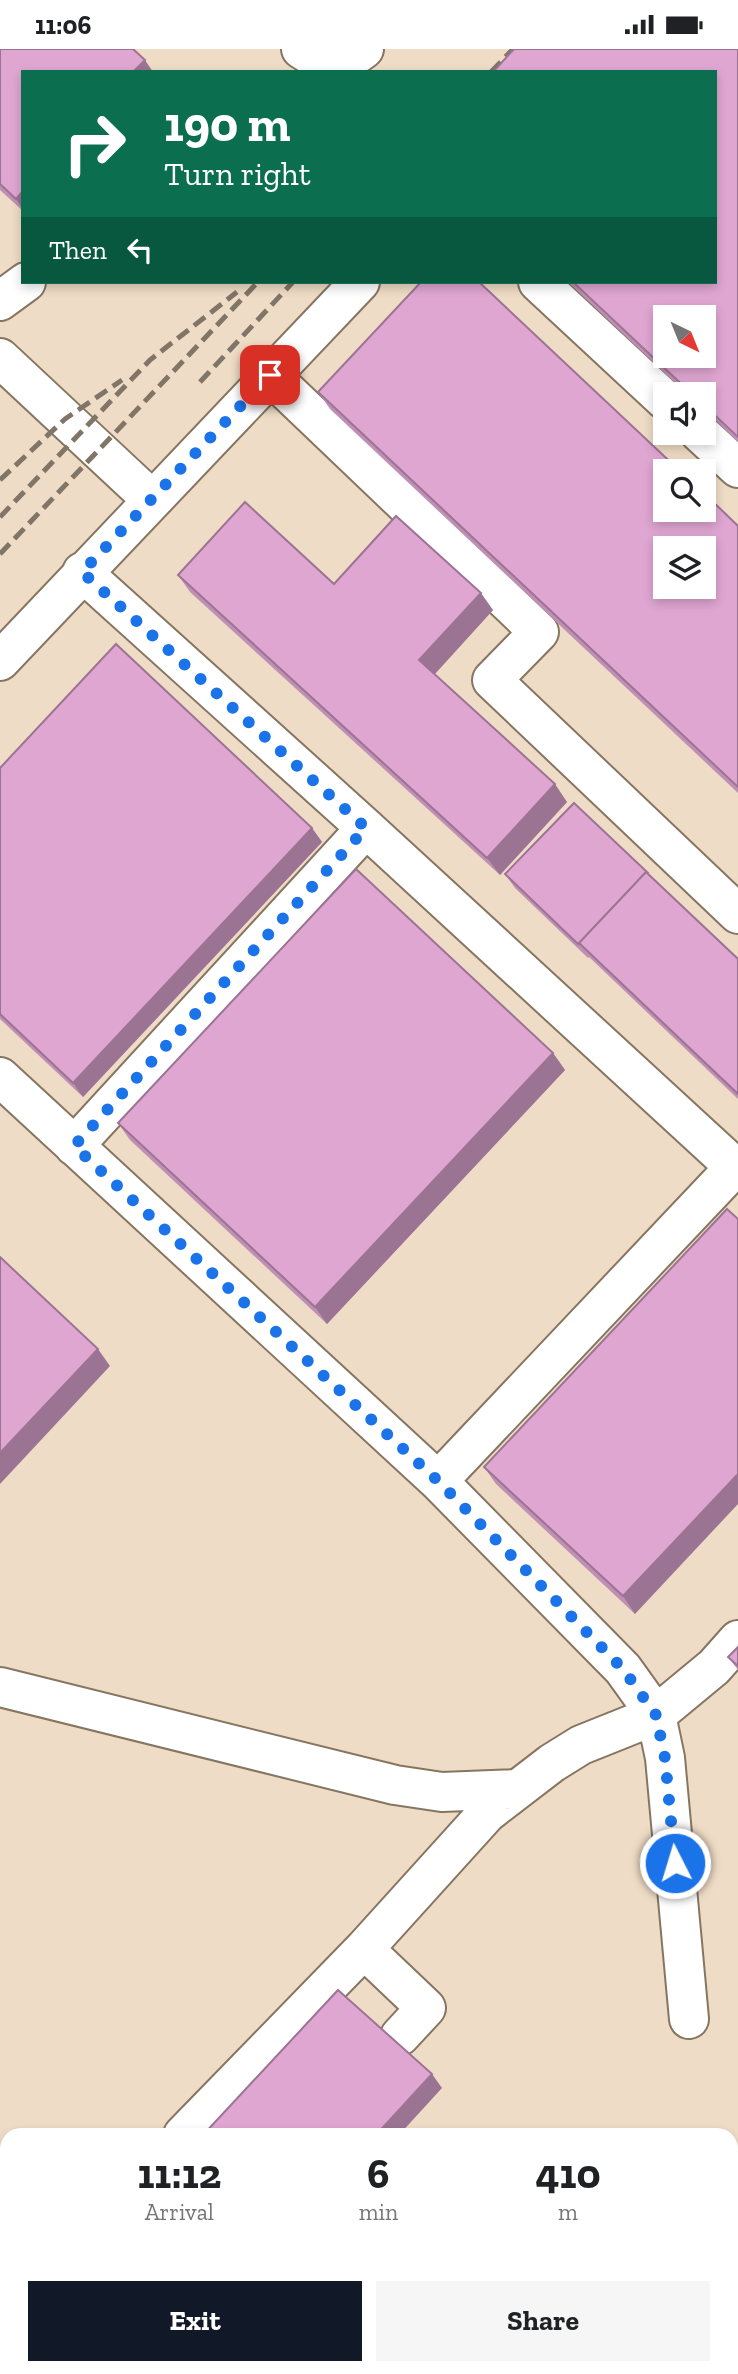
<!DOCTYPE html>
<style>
body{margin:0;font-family:"Zilla Slab",serif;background:#f6f6f6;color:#202124;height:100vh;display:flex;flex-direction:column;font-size:26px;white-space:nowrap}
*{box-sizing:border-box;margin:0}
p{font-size:23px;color:#757577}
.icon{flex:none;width:38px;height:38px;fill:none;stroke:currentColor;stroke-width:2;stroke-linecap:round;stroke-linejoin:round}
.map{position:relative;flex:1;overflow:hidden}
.panel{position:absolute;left:0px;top:2079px;width:738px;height:247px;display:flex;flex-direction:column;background:#fff;border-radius:21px 21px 0 0;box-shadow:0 4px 10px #0003}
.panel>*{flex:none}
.top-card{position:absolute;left:21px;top:21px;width:696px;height:214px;border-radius:0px;box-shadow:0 4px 10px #0003;background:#0b6e4f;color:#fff;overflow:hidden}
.needle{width:46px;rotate:137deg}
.controls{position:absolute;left:653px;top:256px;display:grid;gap:14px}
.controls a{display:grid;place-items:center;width:63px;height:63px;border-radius:0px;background:#fff;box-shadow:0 4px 10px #0003;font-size:35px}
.pin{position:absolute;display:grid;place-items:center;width:60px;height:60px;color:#fff;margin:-30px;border-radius:14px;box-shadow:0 4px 10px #0006}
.me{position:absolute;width:77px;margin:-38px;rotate:355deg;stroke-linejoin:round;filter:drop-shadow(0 0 5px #0008)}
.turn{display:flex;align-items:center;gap:24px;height:147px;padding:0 28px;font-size:32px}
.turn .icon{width:91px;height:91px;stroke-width:2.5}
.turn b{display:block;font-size:49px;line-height:60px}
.then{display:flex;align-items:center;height:66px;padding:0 28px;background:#0003;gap:14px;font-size:26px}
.eta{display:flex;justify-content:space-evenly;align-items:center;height:119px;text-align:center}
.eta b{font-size:42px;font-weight:700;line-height:49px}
.action{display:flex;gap:14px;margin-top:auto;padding:14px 28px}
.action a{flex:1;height:80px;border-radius:0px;background:#111827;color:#fff;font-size:28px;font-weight:700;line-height:80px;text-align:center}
.action a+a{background:#f6f6f6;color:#202124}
.status{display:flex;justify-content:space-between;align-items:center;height:49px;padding:0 35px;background:#fff;direction:ltr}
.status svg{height:19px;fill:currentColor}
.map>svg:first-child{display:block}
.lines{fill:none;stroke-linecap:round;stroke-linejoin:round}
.minor-casing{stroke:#867661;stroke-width:42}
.minor{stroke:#fff;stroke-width:38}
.rail{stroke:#817567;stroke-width:5;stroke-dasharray:14 7;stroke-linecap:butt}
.wall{fill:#c08fb5}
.shaded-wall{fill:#9c7493}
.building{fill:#dfa6d2;stroke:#9c7493;stroke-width:2;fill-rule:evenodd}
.route{stroke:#1a73e8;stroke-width:12;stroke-dasharray:0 21.6}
</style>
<div class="status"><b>11:06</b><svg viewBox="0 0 49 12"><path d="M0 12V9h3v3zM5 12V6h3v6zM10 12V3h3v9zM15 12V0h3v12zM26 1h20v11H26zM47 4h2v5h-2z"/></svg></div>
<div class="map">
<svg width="738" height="2325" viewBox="0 0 738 2325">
<rect width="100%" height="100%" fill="#efdcc6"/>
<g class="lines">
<g class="minor-casing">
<path id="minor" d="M 301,0 L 338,23
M 332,23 L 364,0
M 538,233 L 665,351
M 0,252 L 26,233
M 0,309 L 151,450
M 270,326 L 539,583 L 492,631 L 738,865
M 699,383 L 738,419
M 82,523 L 366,779 L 738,1121
M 0,612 L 360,233
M 0,1028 L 438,1432 L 623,1620 L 656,1666 L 665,1709 L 689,1970
M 74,1097 L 366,779
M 438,1432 L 735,1118
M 0,1638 L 395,1736 L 442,1743 L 516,1740
M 364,1900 L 426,1959 L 400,1987
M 183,2086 L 364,1900 L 487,1764 L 552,1714 L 581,1696 L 656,1666 L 714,1618 L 738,1591
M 0,2174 L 7,2172"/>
</g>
<use href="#minor" class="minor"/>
<path class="rail" d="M 491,23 L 513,0
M 200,333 L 293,233
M 0,431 L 65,370 L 122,331
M 0,468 L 150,311 L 237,243
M 0,505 L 258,233"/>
</g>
<path class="wall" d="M 0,0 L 23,23 L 23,162 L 0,141 Z
M 738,0 L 738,393 L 704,360 L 704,345 L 687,345 L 568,233 L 716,233 Z
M 318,343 L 738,477 L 738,744 L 330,360 Z
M 178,526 L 493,561 L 435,625 L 567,753 L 500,826 L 190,543 Z
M 0,719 L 312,779 L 322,793 L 83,1048 L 0,970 Z
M 647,824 L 738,910 L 738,1050 L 589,908 L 588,909 L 515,839 L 505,825 Z
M 553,1004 L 565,1021 L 327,1275 L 130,1091 L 118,1074 Z
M 727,1160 L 635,1565 L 496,1435 L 484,1418 Z
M 738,1598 L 738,1621 L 728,1608 Z"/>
<path class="shaded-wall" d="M 145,11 L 153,23 L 133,23 Z
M 23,142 L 23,160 L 16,150 Z
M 481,544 L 493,561 L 432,628 L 419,611 Z
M 555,735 L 567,753 L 500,826 L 487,809 Z
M 312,779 L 322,793 L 83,1048 L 73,1034 Z
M 553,1004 L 565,1021 L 327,1275 L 315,1258 Z
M 98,1300 L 110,1317 L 0,1435 L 0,1404 Z
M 738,1425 L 738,1455 L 635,1565 L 623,1547 Z
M 432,2025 L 442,2039 L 399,2086 L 376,2086 Z"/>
<path class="building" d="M 0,0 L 133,0 L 145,11 L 133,23 L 23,23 L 23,142 L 16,150 L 0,135 Z
M 514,0 L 738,0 L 738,388 L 704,356 L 704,345 L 692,345 L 573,233 L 716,233 L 716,23 L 493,23 ZM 665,268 L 704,268 L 704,306 L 665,306 Z
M 421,233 L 479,233 L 680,422 L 665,422 L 665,460 L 704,460 L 704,444 L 738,477 L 738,738 L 318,343 ZM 665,499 L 704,499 L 704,537 L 665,537 Z
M 245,453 L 334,535 L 396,467 L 481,544 L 419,611 L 555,735 L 487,809 L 178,526 Z
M 116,595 L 312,779 L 73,1034 L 0,965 L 0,719 Z
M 574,754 L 647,823 L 646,823 L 578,895 L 505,825 Z
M 356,820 L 553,1004 L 315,1258 L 118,1074 Z
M 646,823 L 738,910 L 738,1045 L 579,894 Z
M 727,1160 L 738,1170 L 738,1425 L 623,1547 L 484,1418 Z
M 0,1208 L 98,1300 L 0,1404 Z
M 738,1598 L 738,1617 L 728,1608 Z
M 338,1941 L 432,2025 L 376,2086 L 203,2086 Z"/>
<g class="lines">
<path class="route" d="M 270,326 L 82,523 L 366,779 L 74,1097 L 438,1432 L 623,1620 L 656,1666 L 665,1709 L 675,1814"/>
</g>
</svg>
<div class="controls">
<a><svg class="needle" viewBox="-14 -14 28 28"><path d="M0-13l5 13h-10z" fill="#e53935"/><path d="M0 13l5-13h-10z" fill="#757577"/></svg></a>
<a><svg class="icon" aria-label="sound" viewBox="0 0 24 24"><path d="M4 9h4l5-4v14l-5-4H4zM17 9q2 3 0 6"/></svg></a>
<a><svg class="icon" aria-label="search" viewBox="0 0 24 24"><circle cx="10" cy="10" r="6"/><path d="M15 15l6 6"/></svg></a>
<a><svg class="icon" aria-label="layers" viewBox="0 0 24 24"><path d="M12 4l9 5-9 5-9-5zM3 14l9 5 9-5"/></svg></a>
</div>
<div class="pin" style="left:270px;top:326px;background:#d93025"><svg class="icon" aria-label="arrive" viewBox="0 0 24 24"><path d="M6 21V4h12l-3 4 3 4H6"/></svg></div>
<svg class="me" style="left:675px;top:1814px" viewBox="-20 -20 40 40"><circle r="17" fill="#1a73e8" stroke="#fff" stroke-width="3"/><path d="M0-11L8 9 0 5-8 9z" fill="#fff"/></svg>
<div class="top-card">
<div class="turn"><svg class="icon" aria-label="right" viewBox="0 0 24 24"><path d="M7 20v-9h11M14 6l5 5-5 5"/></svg><div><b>190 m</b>Turn right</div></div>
<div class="then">Then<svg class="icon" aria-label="left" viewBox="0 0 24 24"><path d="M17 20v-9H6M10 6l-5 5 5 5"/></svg></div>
</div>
<section class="panel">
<div class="eta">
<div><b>11:12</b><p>Arrival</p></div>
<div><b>6</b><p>min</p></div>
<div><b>410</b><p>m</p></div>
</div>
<div class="action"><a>Exit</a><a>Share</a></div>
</section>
</div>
